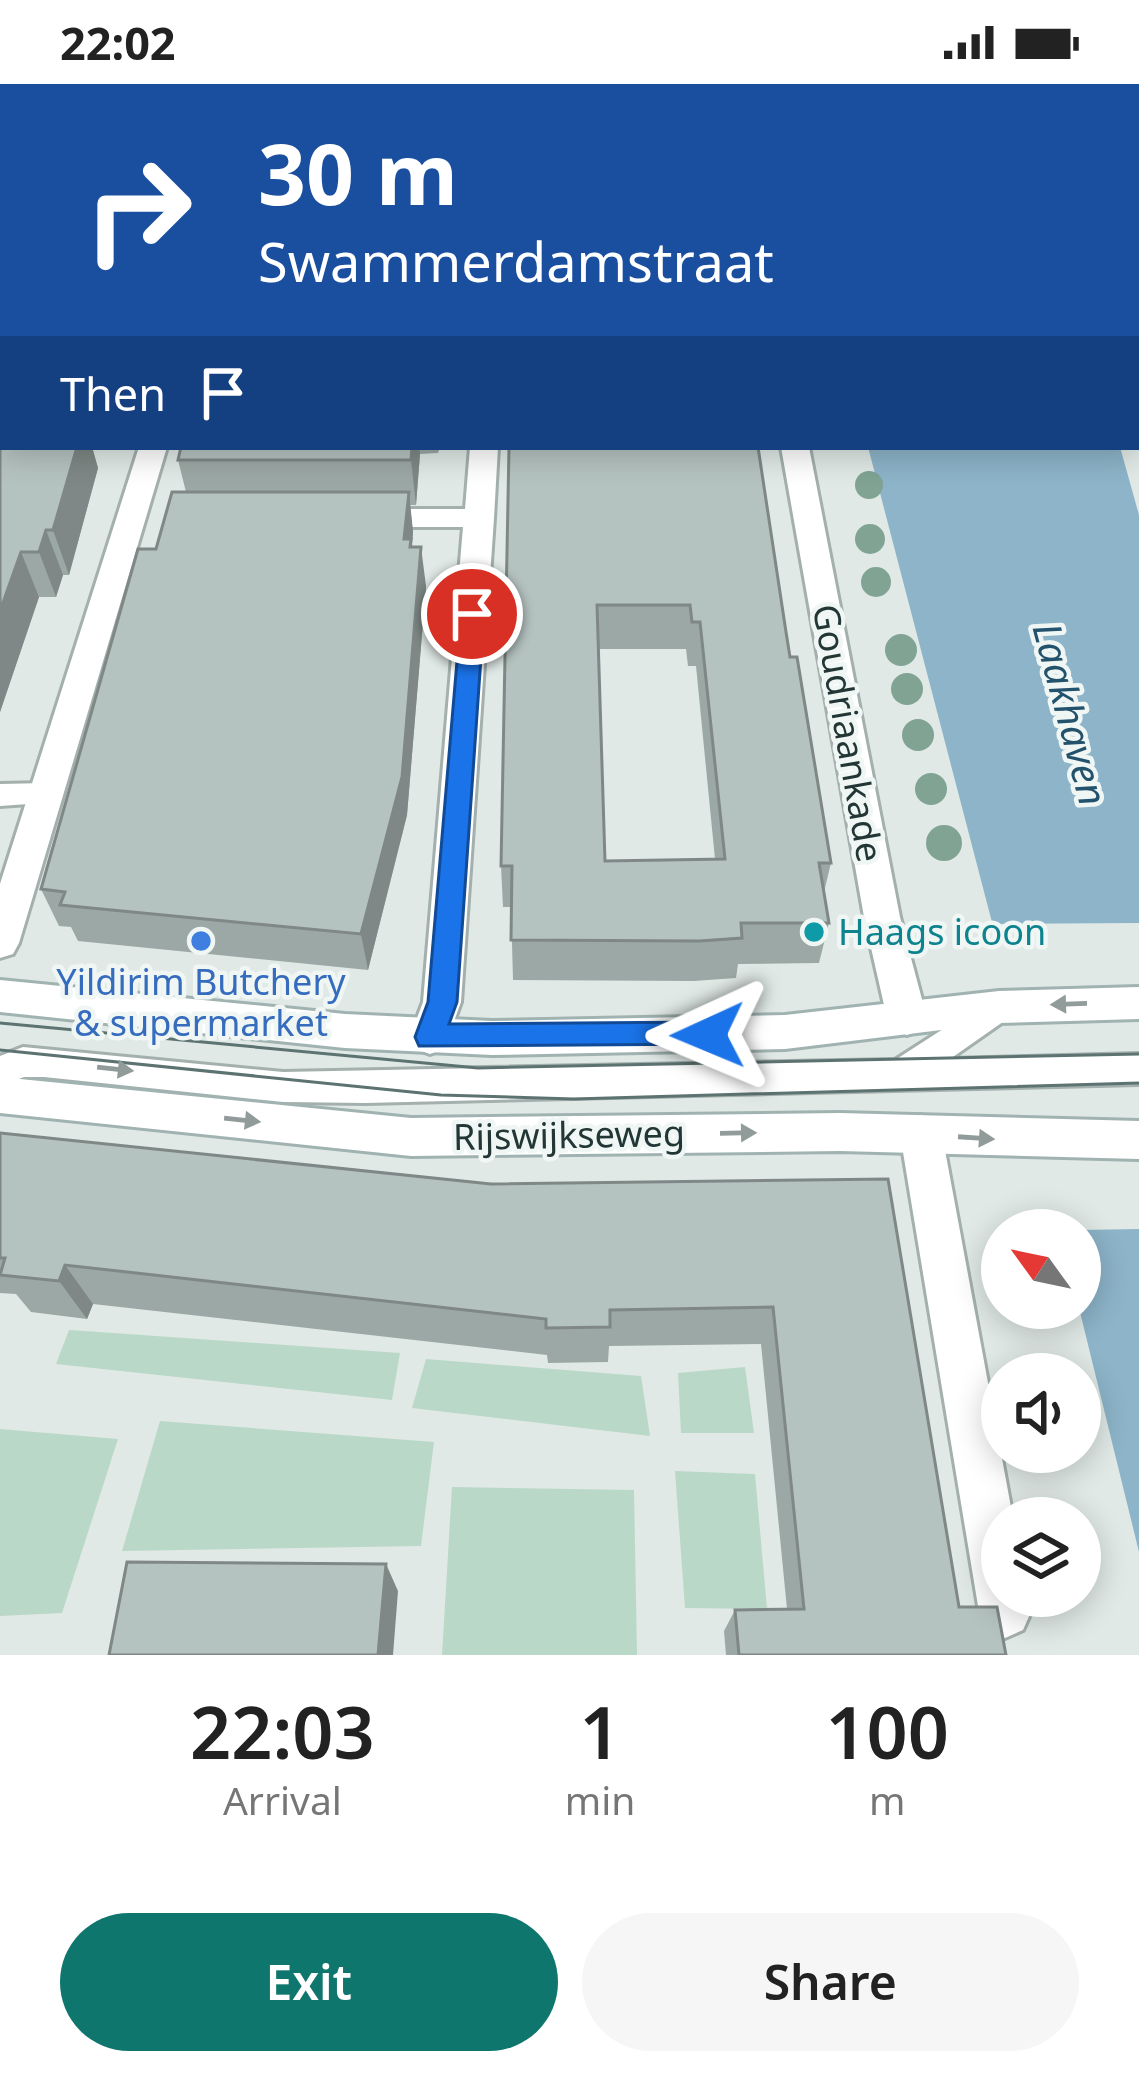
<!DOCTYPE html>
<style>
body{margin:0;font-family:"Noto Sans",sans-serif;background:#f6f6f6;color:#222;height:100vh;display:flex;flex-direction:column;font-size:45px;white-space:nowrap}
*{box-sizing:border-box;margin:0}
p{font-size:39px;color:#767676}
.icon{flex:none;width:66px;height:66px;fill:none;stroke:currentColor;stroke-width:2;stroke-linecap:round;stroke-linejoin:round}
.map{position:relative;height:1571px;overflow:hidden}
.drawer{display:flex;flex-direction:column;background:#fff;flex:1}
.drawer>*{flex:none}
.guide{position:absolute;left:0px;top:0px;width:1140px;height:366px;box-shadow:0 6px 30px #0003;background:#1a4fa0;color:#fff;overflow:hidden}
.needle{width:78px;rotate:303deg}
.fabs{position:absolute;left:981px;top:1125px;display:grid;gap:24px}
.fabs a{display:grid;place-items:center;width:120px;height:120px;border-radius:50%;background:#fff;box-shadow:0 6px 30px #0003;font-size:60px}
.pin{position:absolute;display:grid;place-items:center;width:102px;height:102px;color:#fff;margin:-51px;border:6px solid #fff;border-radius:50%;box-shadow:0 3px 12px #0007}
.me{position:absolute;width:132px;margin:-66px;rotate:269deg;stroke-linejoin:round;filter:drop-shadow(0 0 9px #0008)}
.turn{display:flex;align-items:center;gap:42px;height:252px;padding:0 60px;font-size:54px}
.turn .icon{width:156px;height:156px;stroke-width:2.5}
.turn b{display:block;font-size:84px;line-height:102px}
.then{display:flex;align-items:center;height:114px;padding:0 60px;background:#0003;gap:24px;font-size:45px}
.eta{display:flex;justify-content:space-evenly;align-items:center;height:204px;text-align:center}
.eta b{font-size:72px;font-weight:600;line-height:84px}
.cta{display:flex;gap:24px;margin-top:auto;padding:24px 60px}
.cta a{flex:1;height:138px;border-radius:72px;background:#0f766e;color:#fff;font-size:48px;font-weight:600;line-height:138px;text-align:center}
.cta a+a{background:#f6f6f6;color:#222}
.status{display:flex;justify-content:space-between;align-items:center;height:84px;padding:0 60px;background:#fff;direction:ltr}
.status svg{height:33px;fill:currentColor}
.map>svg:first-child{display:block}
.green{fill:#bad8c8}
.water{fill:#8db4c9}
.pier{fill:#e0e9e6}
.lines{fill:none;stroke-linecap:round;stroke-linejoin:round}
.service-casing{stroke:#a3b0ad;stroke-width:6}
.minor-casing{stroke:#a3b0ad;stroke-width:6}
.secondary-casing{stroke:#a0b3b0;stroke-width:6}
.service{fill:#fff;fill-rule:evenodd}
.minor{fill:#fff;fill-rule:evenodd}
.secondary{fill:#fff;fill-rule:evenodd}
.tram{stroke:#5d7371;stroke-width:3}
.tree{fill:#80a394}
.wall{fill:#9ca8a5;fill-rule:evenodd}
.shaded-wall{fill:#7f8886}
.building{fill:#b5c3c0;stroke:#7f8886;stroke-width:3;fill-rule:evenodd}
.oneway{fill:#909b9a}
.route{fill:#1a73e8;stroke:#114b97;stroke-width:3}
.culture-dot{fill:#0f9aa8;stroke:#eff6f4;stroke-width:4.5}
.shop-dot{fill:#3f7fe0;stroke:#eff6f4;stroke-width:4.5}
.labels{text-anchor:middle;stroke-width:9;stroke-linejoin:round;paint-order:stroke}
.street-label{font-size:36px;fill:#223735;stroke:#eff6f4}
.culture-label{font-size:36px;fill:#0d838f;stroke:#eff6f4;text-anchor:start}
.shop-label{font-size:36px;fill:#366cbe;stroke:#eff6f4}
.water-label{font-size:39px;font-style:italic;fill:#23526c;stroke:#eff6f4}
</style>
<div class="status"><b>22:02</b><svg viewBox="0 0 49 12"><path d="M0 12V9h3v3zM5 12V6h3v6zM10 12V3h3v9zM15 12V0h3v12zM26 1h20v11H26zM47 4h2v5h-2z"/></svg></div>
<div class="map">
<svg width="1139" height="1571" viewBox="0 0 1139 1571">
<rect width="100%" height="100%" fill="#e0e9e6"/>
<path class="green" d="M 69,1246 L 70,1246 L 400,1269 L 392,1316 L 56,1280 Z
M 426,1275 L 641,1292 L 650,1352 L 412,1324 Z
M 745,1283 L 754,1349 L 681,1349 L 678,1289 Z
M 160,1337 L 434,1358 L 421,1462 L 122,1467 Z
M 0,1345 L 118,1355 L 62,1529 L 0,1532 Z
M 675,1387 L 755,1390 L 767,1525 L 685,1524 Z
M 452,1403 L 634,1406 L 637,1571 L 442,1571 Z"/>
<path class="water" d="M 371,0 L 1084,0 L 349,3 Z
M 868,363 L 1120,363 L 1139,431 L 1139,1018 L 1087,845 L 994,846 Z
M 1139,1145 L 1139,1468 L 1079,1224 L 1080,1146 Z"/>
<path class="pier" d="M 1139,839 L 1139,1024 L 1083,851 L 994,852 L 987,840 Z"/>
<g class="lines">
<g class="service-casing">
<path id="service" d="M 1137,72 L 1139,72 L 1139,82 L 1137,82 Z
M 47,699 L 61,710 L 57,718 L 0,722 L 0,700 Z
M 999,909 L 1010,913 L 1015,923 L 1010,933 L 950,975 L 1139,970 L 1139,1000 L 366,1019 L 283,1018 L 44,993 L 24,993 L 0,1002 L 0,972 L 23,963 L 283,988 L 895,976 Z"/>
</g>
<g class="minor-casing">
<path id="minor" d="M 139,363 L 167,363 L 19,859 L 13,870 L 0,874 L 0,800 Z
M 470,363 L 498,363 L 494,434 L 461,918 L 444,965 L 430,970 L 416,965 L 410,953 L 423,918 L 463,443 L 364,443 L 350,434 L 364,425 L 465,425 Z
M 781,363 L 809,363 L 900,833 L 927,934 L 921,946 L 907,951 L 893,946 L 887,934 L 864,833 Z
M 921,1031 L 936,1037 L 942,1050 L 1013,1434 L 1002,1434 L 1002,1512 L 1028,1512 L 1031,1528 L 1023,1546 L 1005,1554 L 987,1546 L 979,1528 L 900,1050 L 906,1037 Z"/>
</g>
<g class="secondary-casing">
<path id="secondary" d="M 1139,25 L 1139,49 L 1137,49 L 1137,25 Z
M 1137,90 L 1139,91 L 1139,118 L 1137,117 Z
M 1137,322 L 1139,322 L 1139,345 L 1137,345 Z
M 0,896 L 345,930 L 492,937 L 785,931 L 999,907 L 1139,903 L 1139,935 L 999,939 L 785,965 L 492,971 L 345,964 L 0,928 Z
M 0,993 L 411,1034 L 840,1029 L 1139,1037 L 1139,1075 L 840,1067 L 411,1072 L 0,1029 Z"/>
</g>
<use href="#service" class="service"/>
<use href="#minor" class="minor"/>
<use href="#secondary" class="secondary"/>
<path class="tram" d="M 0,939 L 478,984 L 1139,970
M 0,966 L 441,1011 L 574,1015 L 1139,999"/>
</g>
<g class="tree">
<circle cx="869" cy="401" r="14"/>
<circle cx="870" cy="455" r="15"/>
<circle cx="876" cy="498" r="15"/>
<circle cx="901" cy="566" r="16"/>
<circle cx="907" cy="605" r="16"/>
<circle cx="918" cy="651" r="16"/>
<circle cx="931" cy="705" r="16"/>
<circle cx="944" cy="759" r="18"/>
</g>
<path class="wall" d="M 0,131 L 3,363 L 92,363 L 98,384 L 69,491 L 63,491 L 56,513 L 39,513 L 0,628 Z
M 181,363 L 440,363 L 438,369 L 420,370 L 416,421 L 410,421 L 413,448 L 412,463 L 426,502 L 407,731 L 368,886 L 78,857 L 71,843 L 59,842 L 41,805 L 156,465 L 186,408 L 178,376 Z
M 509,363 L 786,548 L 831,779 L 824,808 L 829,839 L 819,879 L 738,880 L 736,894 L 694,897 L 513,896 L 511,823 L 503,823 L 501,782 ZM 598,565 L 686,565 L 688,582 L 696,582 L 715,775 L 605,777 Z
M 0,1049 L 491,1100 L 888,1095 L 959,1523 L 1006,1571 L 726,1571 L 724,1547 L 735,1526 L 787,1525 L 761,1260 L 609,1262 L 608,1278 L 548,1279 L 547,1271 L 93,1220 L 87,1235 L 31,1228 L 16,1210 L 0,1209 Z"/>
<path class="shaded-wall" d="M 77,363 L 92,363 L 98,384 L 69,491 L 53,446 Z
M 412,363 L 419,363 L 420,370 L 416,421 L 411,376 Z
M 409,408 L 413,448 L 412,460 L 416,495 L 404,455 Z
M 46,446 L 63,491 L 56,513 L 39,468 Z
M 421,463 L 426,502 L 407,731 L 368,886 L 361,850 Z
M 21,468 L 39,513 L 0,628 L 0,527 Z
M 65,1181 L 93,1220 L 87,1235 L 59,1197 Z
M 386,1480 L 398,1507 L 393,1571 L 378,1571 Z"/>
<path class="building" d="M 0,131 L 3,131 L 3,363 L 77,363 L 53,446 L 46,446 L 39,468 L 21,468 L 0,527 Z
M 181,363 L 412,363 L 411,376 L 178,376 Z
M 509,363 L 758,363 L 786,548 L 790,573 L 797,573 L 831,779 L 819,779 L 829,839 L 741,839 L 742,854 L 699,857 L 511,856 L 512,782 L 501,782 ZM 597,521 L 690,521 L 692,538 L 700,538 L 725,775 L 605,777 Z
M 172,408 L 409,408 L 404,455 L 411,455 L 410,463 L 421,463 L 402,693 L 361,850 L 60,821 L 65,808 L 41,805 L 138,465 L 156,465 Z
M 0,1049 L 491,1100 L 888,1095 L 959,1523 L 997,1523 L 1006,1571 L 739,1571 L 735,1526 L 804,1525 L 773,1223 L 610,1226 L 610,1243 L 546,1244 L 546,1235 L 65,1181 L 59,1197 L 0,1191 L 5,1174 L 0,1174 Z
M 127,1478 L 386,1480 L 378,1571 L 109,1571 Z"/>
<defs><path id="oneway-solid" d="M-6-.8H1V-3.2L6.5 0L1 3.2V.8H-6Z" transform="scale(3)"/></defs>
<g class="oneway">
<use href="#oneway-solid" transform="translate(1069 920) rotate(178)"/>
<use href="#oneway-solid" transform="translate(115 985) rotate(6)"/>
<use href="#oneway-solid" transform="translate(242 1036) rotate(6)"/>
<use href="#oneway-solid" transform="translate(738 1049) rotate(-1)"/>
<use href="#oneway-solid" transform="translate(976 1054) rotate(4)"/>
</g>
<path class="route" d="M 472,522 L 484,530 L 457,918 L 449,940 L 708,938 L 723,951 L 719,960 L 419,962 L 415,953 L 428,918 L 461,530 Z"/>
<circle class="culture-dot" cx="814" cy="848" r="12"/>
<circle class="shop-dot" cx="201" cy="857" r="12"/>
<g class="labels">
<g class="street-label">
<text transform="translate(848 649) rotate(80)" y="13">Goudriaankade</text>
<text transform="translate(569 1051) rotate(-1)" y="13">Rijswijkseweg</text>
</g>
<g class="culture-label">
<text x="838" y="861">Haags icoon</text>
</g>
<g class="shop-label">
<text x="201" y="911">Yildirim Butchery<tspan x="201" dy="41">&amp; supermarket</tspan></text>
</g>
<g class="water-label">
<text transform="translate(1070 630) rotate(75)" y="14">Laakhaven</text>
</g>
</g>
</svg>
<div class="fabs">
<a><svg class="needle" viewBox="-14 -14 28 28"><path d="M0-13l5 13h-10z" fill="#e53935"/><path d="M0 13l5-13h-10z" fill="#767676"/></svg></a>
<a><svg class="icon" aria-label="sound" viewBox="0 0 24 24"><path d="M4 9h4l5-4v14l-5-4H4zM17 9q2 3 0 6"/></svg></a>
<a><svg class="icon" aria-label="layers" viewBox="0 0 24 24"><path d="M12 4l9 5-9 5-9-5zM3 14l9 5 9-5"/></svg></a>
</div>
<div class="pin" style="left:472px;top:530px;background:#d93025"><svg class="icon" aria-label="arrive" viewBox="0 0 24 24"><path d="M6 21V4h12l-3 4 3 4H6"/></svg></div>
<svg class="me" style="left:708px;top:951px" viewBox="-20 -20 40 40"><path d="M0-17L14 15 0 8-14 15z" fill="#1a73e8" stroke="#fff" stroke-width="4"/></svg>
<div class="guide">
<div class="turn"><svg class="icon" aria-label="right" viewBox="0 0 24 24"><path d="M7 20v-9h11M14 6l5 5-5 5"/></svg><div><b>30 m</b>Swammerdamstraat</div></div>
<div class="then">Then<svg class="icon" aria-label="arrive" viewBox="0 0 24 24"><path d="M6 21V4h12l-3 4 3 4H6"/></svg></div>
</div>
</div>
<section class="drawer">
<div class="eta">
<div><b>22:03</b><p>Arrival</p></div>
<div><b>1</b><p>min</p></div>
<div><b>100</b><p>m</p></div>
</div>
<div class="cta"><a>Exit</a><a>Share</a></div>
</section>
